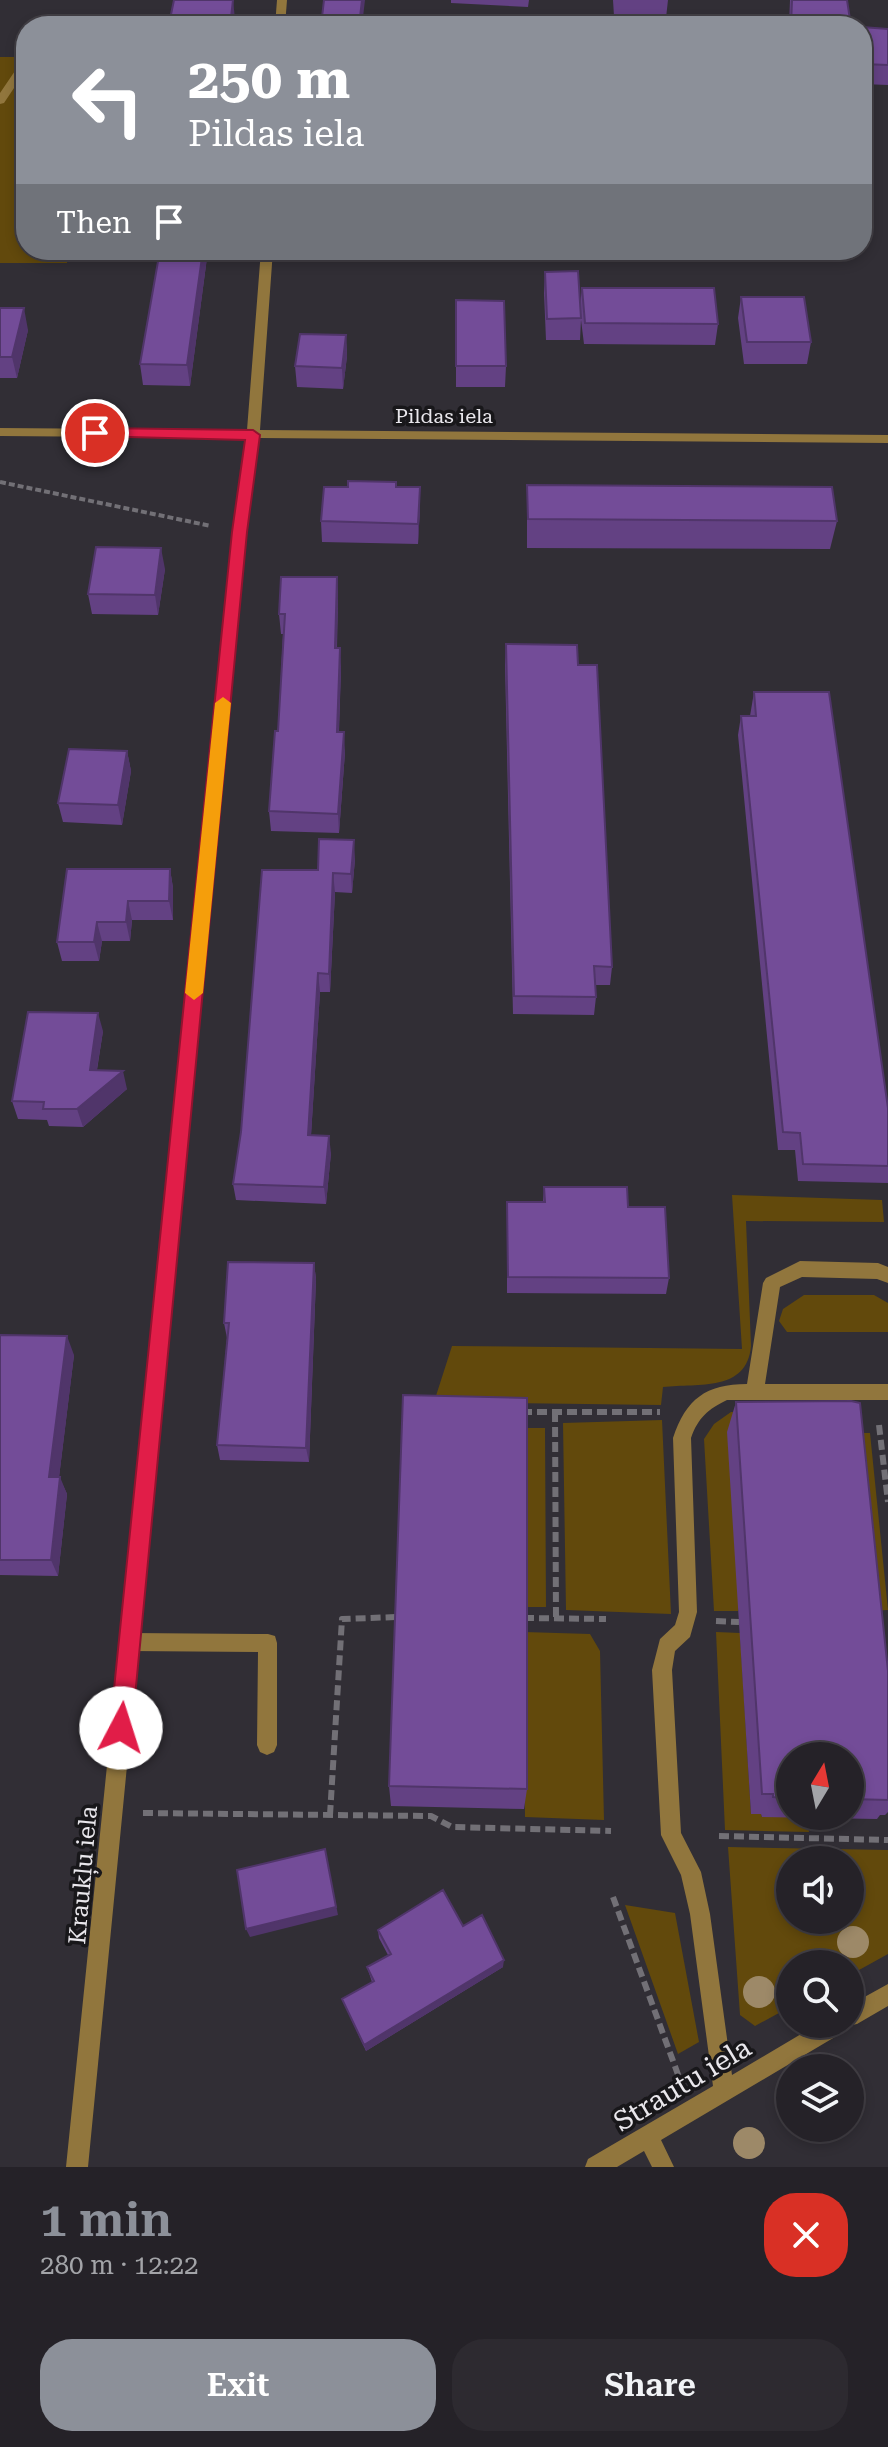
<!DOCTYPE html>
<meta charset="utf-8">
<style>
body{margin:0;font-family:"Roboto Serif",serif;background:#2d2a30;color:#f1f3f6;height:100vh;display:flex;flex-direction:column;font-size:30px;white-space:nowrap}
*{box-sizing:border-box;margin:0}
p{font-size:26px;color:#a3a4a8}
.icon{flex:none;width:44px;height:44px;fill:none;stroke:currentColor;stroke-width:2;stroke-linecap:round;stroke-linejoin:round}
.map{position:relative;height:2167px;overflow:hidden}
.drawer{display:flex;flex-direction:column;background:#252228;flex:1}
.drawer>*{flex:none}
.guide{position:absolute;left:16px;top:16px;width:856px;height:244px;border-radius:32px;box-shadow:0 4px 12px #0003,0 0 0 2px #423f45;background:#8c9099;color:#fff;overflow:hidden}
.needle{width:52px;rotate:10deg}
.buttons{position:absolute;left:776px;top:1742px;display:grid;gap:16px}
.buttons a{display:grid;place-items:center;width:88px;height:88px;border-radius:50%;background:#252228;box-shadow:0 4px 12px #0003,0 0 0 2px #423f45;font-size:40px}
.pin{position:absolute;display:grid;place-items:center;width:68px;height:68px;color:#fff;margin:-34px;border:4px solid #fff;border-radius:50%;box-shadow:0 2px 8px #0007}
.me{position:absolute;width:88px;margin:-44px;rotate:5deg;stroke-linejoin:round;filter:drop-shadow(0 0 6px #0008)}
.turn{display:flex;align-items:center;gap:28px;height:168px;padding:0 40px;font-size:36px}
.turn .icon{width:104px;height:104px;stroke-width:2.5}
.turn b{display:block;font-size:56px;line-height:68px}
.then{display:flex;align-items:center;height:76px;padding:0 40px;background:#0003;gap:16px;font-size:30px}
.round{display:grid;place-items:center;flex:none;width:84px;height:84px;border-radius:32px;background:#2d2a30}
.head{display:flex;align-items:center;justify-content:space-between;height:136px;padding:0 40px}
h1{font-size:48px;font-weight:600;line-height:60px;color:#8c9099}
.primary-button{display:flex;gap:16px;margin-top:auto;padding:16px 40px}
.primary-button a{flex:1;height:92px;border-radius:32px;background:#8c9099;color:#fff;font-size:32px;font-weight:600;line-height:92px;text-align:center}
.primary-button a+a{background:#2d2a30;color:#f1f3f6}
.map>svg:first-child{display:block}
.green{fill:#62490c;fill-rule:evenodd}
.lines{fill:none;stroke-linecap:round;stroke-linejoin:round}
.path-far1{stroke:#727076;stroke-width:4;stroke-dasharray:6 3;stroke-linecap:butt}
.path{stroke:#727076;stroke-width:6;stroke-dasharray:10 5;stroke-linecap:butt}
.service{fill:#91763d;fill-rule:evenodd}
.minor{fill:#91763d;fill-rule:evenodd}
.tree{fill:#9d8968}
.wall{fill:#634183;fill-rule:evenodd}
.shaded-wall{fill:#50356a}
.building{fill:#734c98;stroke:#50356a;stroke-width:2}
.route{fill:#e11d48;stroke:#92132f;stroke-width:2}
.slow{fill:#f59e0b}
.labels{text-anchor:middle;stroke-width:7;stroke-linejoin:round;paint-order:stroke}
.far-street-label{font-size:20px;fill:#e9e7ec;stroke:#18171a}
.street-label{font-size:24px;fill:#e9e7ec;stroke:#18171a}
.near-street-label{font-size:28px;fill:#e9e7ec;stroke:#18171a}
</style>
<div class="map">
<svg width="888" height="2167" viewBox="0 0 888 2167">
<rect width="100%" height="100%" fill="#312e35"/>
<path class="green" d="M 0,57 L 26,57 L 26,250 L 69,250 L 67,263 L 0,263 Z
M 732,1195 L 882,1200 L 884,1222 L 746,1221 L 751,1346 C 747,1392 699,1383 663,1387 L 661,1405 L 434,1402 L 452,1346 L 742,1349 Z
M 804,1295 L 874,1295 L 888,1303 L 888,1332 L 787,1332 L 779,1321 L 783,1309 Z
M 731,1412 L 764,1412 L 738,1611 L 714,1611 L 704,1439 L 714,1424 Z
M 662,1420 L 671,1614 L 566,1610 L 563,1423 Z
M 524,1428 L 545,1428 L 546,1607 L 524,1607 Z
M 847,1433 L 870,1433 L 888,1610 L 865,1611 Z
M 524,1632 L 590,1634 L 600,1651 L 604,1820 L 525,1817 Z
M 716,1632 L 740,1633 L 751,1814 L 761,1814 L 762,1817 L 808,1817 L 809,1832 L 725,1830 Z
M 728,1847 L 888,1850 L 888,1954 L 850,1975 L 850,1964 L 790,1964 L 790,2007 L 755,2026 L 740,2015 ZM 790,1860 L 850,1860 L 850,1920 L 790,1920 Z
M 625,1905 L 675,1913 L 699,2042 L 678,2054 Z"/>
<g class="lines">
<path class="path-far1" d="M 0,482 L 211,526"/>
<path class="path" d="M 522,1412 L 660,1412
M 555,1412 L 556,1619
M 879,1425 L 888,1502
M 524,1618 L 606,1619
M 716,1621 L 739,1622
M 143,1813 L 431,1816 L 452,1827 L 611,1831
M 330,1815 L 342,1619 L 397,1617
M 719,1836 L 888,1840
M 613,1897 L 680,2080"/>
<path class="service" d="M 19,65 L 26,65 L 26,70 L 4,103 L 0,104 L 0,93 Z
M 130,1633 L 268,1634 L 275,1636 L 277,1643 L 277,1745 L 274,1752 L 267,1755 L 260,1752 L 257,1745 L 258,1652 L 130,1651 L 123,1649 L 121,1642 L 123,1635 Z"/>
<path class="minor" d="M 277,0 L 287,0 L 285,26 L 275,26 Z
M 261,250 L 273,250 L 260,430 L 888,435 L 888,443 L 259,438 L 247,532 L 88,2167 L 66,2167 L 233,532 L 246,438 L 0,436 L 0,428 L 247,430 Z
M 800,1261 L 878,1263 L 888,1267 L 888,1283 L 877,1279 L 802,1277 L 780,1287 L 765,1384 L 888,1384 L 888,1400 L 727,1400 C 708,1409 698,1418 691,1438 L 697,1612 L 690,1637 L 675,1651 L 672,1670 L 681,1833 L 701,1872 L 710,1914 L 732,2075 L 818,2024 L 850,2024 L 850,2005 L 888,1984 L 888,2006 L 857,2024 L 847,2026 L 845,2031 L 661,2140 L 674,2167 L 652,2167 L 644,2151 L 617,2167 L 585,2167 L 588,2159 L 713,2086 L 690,1914 L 681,1875 L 661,1835 L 652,1670 L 660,1639 L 675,1625 L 679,1612 L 673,1438 C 686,1399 706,1384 747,1384 L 763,1283 L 766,1278 Z"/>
</g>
<g class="tree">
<circle cx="853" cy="1942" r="16"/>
<circle cx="759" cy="1992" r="16"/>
<circle cx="749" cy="2143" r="16"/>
</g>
<path class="wall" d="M 451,0 L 529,0 L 528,7 L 451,3 Z
M 613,0 L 668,0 L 666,18 L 614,16 Z
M 790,0 L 847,0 L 851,26 L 789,26 Z
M 862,27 L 888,29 L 888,85 L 862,84 Z
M 160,250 L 208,250 L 190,386 L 143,385 L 140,364 Z
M 545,272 L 580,305 L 582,288 L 718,324 L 715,345 L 584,344 L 581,320 L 580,340 L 546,340 L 544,293 Z
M 741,297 L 811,342 L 807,364 L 744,364 L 738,318 Z
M 456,300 L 506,366 L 505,387 L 456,387 Z
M 0,308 L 28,330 L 17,378 L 0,378 Z
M 346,335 L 347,356 L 343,389 L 297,387 L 295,366 Z
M 527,485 L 837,521 L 830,549 L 527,548 Z
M 396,487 L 420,508 L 418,544 L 322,542 L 321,521 Z
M 165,569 L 158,615 L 92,614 L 88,594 Z
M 337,577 L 338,597 L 337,648 L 341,668 L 339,732 L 345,752 L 339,833 L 271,831 L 269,811 L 278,731 L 283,634 L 281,634 L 279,614 Z
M 506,644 L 578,665 L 612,967 L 610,985 L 595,985 L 596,997 L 594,1015 L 513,1014 L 505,665 Z
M 754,692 L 888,1108 L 888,1183 L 798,1181 L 795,1150 L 778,1150 L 738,735 L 741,716 L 750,716 Z
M 127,751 L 131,771 L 122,825 L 63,822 L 58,803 Z
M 355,859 L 352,893 L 335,892 L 330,992 L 320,992 L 311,1135 L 331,1153 L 326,1204 L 236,1200 L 233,1184 L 318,870 Z
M 170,869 L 173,888 L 173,920 L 132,920 L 130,941 L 102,941 L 99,961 L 62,961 L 57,942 Z
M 103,1031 L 97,1070 L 127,1089 L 83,1127 L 49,1126 L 47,1120 L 18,1119 L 12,1101 Z
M 544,1187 L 628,1207 L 669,1278 L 666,1294 L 507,1293 L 507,1202 L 543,1202 Z
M 314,1263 L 316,1279 L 309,1462 L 220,1460 L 217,1445 L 227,1338 L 224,1323 Z
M 0,1335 L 74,1355 L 59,1477 L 67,1494 L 58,1576 L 0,1575 Z
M 736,1402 L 888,1800 L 888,1812 L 885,1815 L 880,1815 L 877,1819 L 762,1817 L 761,1814 L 751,1814 L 727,1432 ZM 790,1756 L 850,1756 L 850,1816 L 790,1816 Z
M 389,1786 L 527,1789 L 524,1809 L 391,1806 Z
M 463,1926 L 503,1967 L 366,2051 L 342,1999 L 372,1982 L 367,1967 L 388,1955 L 379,1938 L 378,1930 Z"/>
<path class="shaded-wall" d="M 233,0 L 235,19 L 234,26 L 230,26 Z
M 362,0 L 365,0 L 362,26 L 359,26 Z
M 203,250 L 208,250 L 190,386 L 187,365 Z
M 24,308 L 28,330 L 17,378 L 12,357 Z
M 346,335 L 347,356 L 343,389 L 342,368 Z
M 420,487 L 420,508 L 418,544 L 418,524 Z
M 161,548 L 165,569 L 158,615 L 155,595 Z
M 337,577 L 338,597 L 336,668 L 335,648 Z
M 340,648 L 341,668 L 338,752 L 337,732 Z
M 344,732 L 345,752 L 339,833 L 338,814 Z
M 127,751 L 131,771 L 122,825 L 118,805 Z
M 354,840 L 355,859 L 352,893 L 351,874 Z
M 170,869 L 173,888 L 173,920 L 169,901 Z
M 333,873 L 335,892 L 330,992 L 329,974 Z
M 128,901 L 132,920 L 130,941 L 126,922 Z
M 97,922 L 102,941 L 99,961 L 94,942 Z
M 318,973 L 320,992 L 310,1152 L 308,1135 Z
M 98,1013 L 103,1031 L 94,1087 L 90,1070 Z
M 123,1071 L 127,1089 L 83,1127 L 77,1109 Z
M 329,1136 L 331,1153 L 326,1204 L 324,1187 Z
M 314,1263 L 316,1279 L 309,1462 L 306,1448 Z
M 67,1336 L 74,1355 L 57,1494 L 49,1477 Z
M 60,1477 L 67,1494 L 58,1576 L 51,1560 Z
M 325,1849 L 338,1915 L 250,1937 L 246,1929 Z
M 504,1960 L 503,1967 L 366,2051 L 364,2045 Z"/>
<path class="building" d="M 174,0 L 233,0 L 230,26 L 177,26 L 177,25 L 169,24 Z
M 324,0 L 362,0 L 359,26 L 321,26 Z
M 792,0 L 847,0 L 851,26 L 791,26 Z
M 862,27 L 888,29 L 888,65 L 862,64 Z
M 160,250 L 203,250 L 187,365 L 140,364 Z
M 578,271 L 581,318 L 547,319 L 545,272 Z
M 582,288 L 714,288 L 718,324 L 585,323 Z
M 741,297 L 804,297 L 811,342 L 747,342 Z
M 456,300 L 504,301 L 506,366 L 456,366 Z
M 0,308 L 24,308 L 12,357 L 0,357 Z
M 300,334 L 346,335 L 342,368 L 295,366 Z
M 348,481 L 396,482 L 396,487 L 420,487 L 418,524 L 321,521 L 324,487 L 348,487 Z
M 527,485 L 832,487 L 837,521 L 528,519 Z
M 96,547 L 161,548 L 155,595 L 88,594 Z
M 281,577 L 337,577 L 335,648 L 340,648 L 337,732 L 344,732 L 338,814 L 269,811 L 275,731 L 278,731 L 285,614 L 279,614 Z
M 506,644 L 577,645 L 578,665 L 597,665 L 612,967 L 594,966 L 596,997 L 514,996 Z
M 754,692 L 829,692 L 888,1108 L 888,1166 L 803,1164 L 800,1133 L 783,1132 L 741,716 L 756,716 Z
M 69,749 L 127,751 L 118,805 L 58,803 Z
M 319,839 L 354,840 L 351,874 L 333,873 L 329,974 L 318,973 L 308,1135 L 329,1136 L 324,1187 L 233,1184 L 241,1132 L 262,870 L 318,870 Z
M 67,869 L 170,869 L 169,901 L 128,901 L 126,922 L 97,922 L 94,942 L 57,942 Z
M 28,1012 L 98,1013 L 90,1070 L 123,1071 L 77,1109 L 43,1109 L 44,1102 L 12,1101 Z
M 544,1187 L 627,1187 L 628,1207 L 665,1207 L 669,1278 L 508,1277 L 507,1202 L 545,1202 Z
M 228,1262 L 314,1263 L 306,1448 L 217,1445 L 229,1323 L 224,1323 Z
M 0,1335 L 67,1336 L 49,1477 L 60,1477 L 51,1560 L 0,1560 Z
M 403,1395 L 527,1398 L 527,1789 L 389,1786 Z
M 851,1401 L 860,1403 L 888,1671 L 888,1800 L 850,1799 L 850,1756 L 790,1756 L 790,1798 L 773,1797 L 773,1794 L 762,1794 L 736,1402 Z
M 325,1849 L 336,1907 L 246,1929 L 237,1870 Z
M 443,1890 L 463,1926 L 482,1915 L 504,1960 L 364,2045 L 342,1999 L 374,1981 L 367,1967 L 391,1954 L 378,1930 Z"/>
<path class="route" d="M 95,428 L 253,430 L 260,435 L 247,532 L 132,1728 L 129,1736 L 121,1739 L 114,1736 L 110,1728 L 232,532 L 245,440 L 90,436 L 90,430 Z"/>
<path class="slow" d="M 223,697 L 231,703 L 203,993 L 194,1000 L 185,993 L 215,703 Z"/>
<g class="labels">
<g class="far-street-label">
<text x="444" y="423">Pildas iela</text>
</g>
<g class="street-label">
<text transform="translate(83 1875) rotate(-85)" y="8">Kraukļu iela</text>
</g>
<g class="near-street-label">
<text transform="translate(682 2084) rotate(-31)" y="10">Strautu iela</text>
</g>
</g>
</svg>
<div class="buttons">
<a><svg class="needle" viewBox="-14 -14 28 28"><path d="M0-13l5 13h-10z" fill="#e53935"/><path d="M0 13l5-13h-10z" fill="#a3a4a8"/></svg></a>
<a><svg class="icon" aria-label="sound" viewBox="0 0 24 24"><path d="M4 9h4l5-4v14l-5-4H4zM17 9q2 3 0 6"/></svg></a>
<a><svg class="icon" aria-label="search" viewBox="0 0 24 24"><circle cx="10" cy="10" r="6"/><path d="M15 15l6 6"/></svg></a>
<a><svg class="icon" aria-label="layers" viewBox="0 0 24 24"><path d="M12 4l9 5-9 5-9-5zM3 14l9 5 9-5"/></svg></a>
</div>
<div class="pin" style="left:95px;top:433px;background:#d93025"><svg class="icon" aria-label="arrive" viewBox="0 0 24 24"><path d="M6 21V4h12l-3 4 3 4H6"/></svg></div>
<svg class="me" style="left:121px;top:1728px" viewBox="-20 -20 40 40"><circle r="19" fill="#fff"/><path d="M0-13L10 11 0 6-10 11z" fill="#e11d48"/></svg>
<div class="guide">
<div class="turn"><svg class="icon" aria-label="left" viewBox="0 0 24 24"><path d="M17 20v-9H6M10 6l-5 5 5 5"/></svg><div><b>250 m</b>Pildas iela</div></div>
<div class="then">Then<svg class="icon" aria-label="arrive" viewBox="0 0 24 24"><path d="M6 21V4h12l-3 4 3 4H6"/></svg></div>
</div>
</div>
<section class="drawer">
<div class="head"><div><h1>1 min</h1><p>280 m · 12:22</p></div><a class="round" style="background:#d93025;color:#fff"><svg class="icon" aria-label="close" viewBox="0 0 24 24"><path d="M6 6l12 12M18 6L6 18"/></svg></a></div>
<div class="primary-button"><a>Exit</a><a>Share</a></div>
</section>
